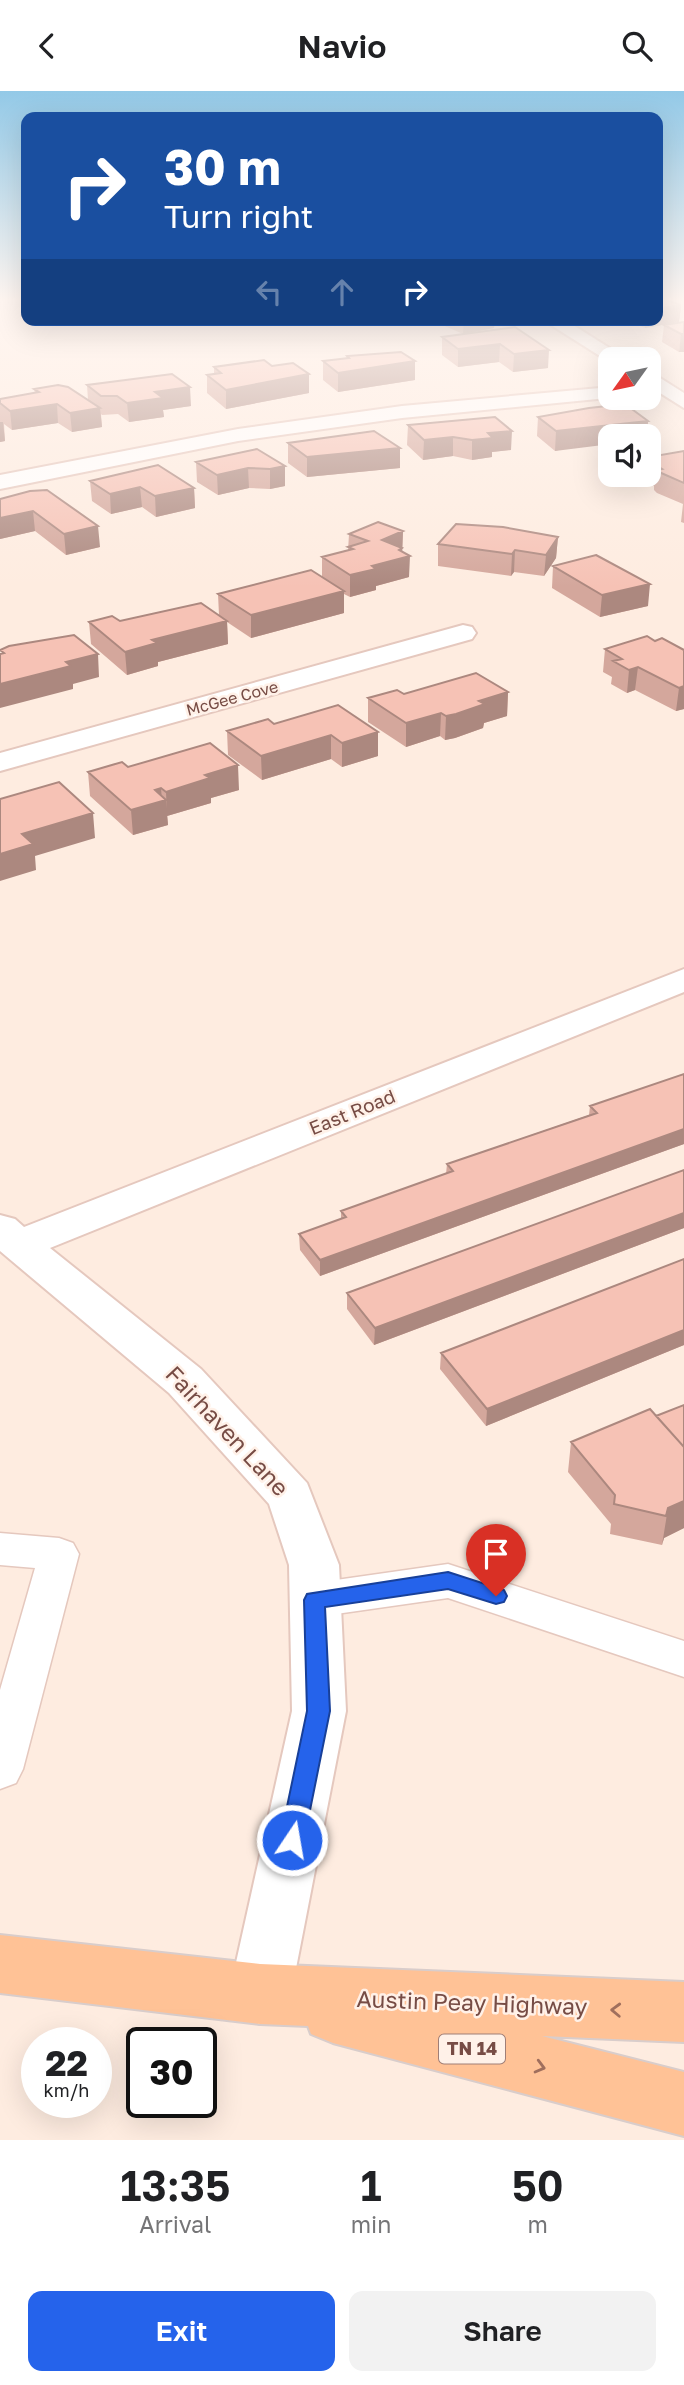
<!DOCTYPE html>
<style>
body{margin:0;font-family:"Golos Text",sans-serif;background:#f2f2f2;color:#202124;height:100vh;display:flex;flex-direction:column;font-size:26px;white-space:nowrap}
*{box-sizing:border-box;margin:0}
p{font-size:23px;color:#757577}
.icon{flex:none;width:38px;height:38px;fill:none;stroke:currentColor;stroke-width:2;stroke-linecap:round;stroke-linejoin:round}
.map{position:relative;height:2049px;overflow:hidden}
.panel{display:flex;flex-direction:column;background:#fff;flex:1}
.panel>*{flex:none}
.guide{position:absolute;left:21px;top:21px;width:642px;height:214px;border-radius:14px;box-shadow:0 7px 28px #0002;background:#1a4fa0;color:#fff;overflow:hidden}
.needle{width:46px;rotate:237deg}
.buttons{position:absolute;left:598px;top:256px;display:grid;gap:14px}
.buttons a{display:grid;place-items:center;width:63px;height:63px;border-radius:14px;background:#fff;box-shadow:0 7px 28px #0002;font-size:35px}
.speed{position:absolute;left:21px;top:1936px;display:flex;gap:14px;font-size:35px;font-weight:700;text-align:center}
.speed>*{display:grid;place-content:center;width:91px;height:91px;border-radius:50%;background:#fff;box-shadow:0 7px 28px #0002;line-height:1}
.speed small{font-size:18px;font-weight:400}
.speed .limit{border:4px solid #111;border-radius:10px;background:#fff;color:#111}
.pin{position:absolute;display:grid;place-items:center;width:60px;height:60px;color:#fff;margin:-72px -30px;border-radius:50% 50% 50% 0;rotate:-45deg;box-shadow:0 0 7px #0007}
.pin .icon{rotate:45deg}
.me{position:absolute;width:77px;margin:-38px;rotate:12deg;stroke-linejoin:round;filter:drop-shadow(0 0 5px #0008)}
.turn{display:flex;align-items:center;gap:24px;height:147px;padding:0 28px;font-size:32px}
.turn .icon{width:91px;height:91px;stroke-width:2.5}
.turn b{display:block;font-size:49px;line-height:60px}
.lanes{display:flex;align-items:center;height:66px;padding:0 28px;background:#0003;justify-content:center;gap:35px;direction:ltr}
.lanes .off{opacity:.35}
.eta{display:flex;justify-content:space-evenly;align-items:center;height:119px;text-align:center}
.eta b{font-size:42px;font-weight:600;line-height:49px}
.button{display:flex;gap:14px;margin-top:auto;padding:14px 28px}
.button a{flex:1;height:80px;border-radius:14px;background:#2563eb;color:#fff;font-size:28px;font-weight:600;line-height:80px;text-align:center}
.button a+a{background:#f2f2f2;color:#202124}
header{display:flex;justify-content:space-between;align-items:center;height:91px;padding:0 28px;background:#fff;font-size:32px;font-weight:600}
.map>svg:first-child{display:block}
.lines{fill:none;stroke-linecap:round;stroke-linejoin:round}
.service-casing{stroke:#e5c8be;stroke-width:3}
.minor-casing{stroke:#e5c8be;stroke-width:4}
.primary-casing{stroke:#d9cdcb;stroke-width:4}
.service{fill:#fff;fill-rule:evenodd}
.minor{fill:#fff;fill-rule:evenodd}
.primary{fill:#ffc296;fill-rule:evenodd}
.wall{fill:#d4a79c}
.shaded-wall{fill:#ac887f}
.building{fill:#f6c2b5;stroke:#ac887f;stroke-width:2}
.oneway{stroke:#a06f5d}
.route{fill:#2563eb;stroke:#184099;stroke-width:2}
.labels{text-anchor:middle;stroke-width:5;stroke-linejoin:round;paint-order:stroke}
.far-street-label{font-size:16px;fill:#774c45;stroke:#fff1e8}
.shield{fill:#fff1e8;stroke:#a07e76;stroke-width:2}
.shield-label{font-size:18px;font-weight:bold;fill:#774c45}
.street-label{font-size:19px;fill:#774c45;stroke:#fff1e8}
.near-street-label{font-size:23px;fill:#774c45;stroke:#fff1e8}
</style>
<header><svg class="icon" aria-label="back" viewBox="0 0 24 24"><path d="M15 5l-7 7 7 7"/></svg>Navio<svg class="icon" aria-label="search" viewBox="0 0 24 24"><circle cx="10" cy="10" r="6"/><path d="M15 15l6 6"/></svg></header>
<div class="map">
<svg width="684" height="2049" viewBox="0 0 684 2049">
<rect width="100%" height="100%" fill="#feece0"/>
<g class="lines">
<g class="service-casing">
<path id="service" d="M 0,1442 L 59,1447 L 73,1452 L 79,1463 L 23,1678 L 16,1692 L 0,1698 L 0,1599 L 35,1477 L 0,1474 Z
M 448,1473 L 684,1550 L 684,1586 L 448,1507 L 315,1526 L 300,1521 L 294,1509 L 300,1497 L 315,1492 Z"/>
</g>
<g class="minor-casing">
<path id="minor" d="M 543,229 L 565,229 L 627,268 L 611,268 L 611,272 Z
M 649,280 L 684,302 L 684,317 L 649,295 Z
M 611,296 L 611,306 L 618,306 L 402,327 L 238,350 L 0,398 L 0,384 L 238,338 L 402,315 Z
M 463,534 L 472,536 L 476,542 L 472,548 L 0,680 L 0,662 Z
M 684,878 L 684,901 L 50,1157 L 201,1278 L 307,1392 L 339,1474 L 346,1620 L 291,1903 L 282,1924 L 260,1933 L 238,1924 L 229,1903 L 292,1620 L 289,1474 L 269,1413 L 169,1302 L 0,1160 L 0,1124 L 15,1128 L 24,1136 Z"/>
</g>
<g class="primary-casing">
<path id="primary" d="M 0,1844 L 260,1873 L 684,1891 L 684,1951 L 542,1945 L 684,1981 L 684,2045 L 333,1952 L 311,1943 L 308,1935 L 260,1933 L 0,1902 Z"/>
</g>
<use href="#service" class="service"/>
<use href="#minor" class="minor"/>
<use href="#primary" class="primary"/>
</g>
<path class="wall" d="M 681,214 L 679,231 L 645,237 L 626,229 L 658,229 Z
M 431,229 L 495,229 L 494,237 L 464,243 L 515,236 L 548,277 L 513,281 L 499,271 L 458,276 L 442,264 L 442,246 L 463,243 Z
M 684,231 L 679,261 L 662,251 L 664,234 Z
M 347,265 L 415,270 L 415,289 L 338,301 L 323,289 L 323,270 L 347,267 Z
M 272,275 L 309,283 L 309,302 L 226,318 L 207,302 L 207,284 L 214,283 L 214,276 Z
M 87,294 L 191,315 L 163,319 L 164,326 L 129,331 L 118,323 L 102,324 L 101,323 L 102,336 L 72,341 L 58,332 L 12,339 L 4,333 L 5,350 L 0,351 L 0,308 L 35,302 L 34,298 L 88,309 Z
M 538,326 L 648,330 L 647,345 L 611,345 L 555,360 L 537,345 Z
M 469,328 L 511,359 L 492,361 L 492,366 L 472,369 L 453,365 L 423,369 L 407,354 L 408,334 Z
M 288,352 L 400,377 L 307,386 L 288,372 Z
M 257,358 L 285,395 L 270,398 L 249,397 L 218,404 L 197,391 L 196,371 Z
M 684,360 L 684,432 L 681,431 L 683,413 L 657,402 L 654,399 L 654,395 L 642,387 L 642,383 L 649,383 L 649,366 Z
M 90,390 L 194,397 L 195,417 L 156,426 L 142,416 L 111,423 L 92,410 Z
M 30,400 L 100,456 L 66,464 L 35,440 L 0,448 L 0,408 Z
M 403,440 L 402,460 L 409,486 L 376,495 L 376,499 L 350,506 L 344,503 L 344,522 L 251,547 L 227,531 L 228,553 L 158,571 L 158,575 L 127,584 L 91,553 L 89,531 L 120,530 L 219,524 L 218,503 L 322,486 L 322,466 L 348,460 L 349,443 Z
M 558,446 L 556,467 L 544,485 L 514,481 L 511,485 L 438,475 L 438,453 Z
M 553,475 L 648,515 L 600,526 L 552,497 Z
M 655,550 L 684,559 L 684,618 L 676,620 L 635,599 L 627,602 L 611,593 L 612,586 L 603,581 L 605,558 Z
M 508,601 L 507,625 L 484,632 L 483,637 L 455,647 L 445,649 L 440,645 L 406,656 L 368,631 L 368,607 L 404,603 Z
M 274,633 L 378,641 L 378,665 L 342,676 L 331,668 L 262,689 L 228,664 L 227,640 Z
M 128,676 L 239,699 L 211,707 L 211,712 L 167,725 L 168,734 L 133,744 L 90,705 L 88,681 Z
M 684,983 L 684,1053 L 320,1185 L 300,1159 L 299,1143 L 341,1128 L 341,1120 L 446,1083 L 447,1073 L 589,1024 L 590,1015 Z
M 684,1079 L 684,1137 L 374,1254 L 347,1218 L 347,1202 Z
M 684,1168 L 684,1254 L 486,1335 L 440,1278 L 441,1262 Z
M 684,1314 L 684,1437 L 664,1447 L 662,1454 L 610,1443 L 611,1433 L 568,1381 L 571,1351 L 656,1325 Z"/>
<path class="shaded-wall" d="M 681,214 L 679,231 L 645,237 L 646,229 L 658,229 L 658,218 Z
M 464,229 L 495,229 L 494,237 L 463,243 Z
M 681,243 L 684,243 L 684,261 L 679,261 Z
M 500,253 L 499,271 L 458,276 L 458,258 Z
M 549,259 L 548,277 L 513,281 L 514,263 Z
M 415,270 L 415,289 L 338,301 L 338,282 Z
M 309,283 L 309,302 L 226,318 L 226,299 Z
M 190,296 L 191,315 L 163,319 L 164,326 L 129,331 L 127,312 L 155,301 Z
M 57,313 L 58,332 L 12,339 L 10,320 Z
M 100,317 L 102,336 L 72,341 L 70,322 Z
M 648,330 L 647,345 L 611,345 L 611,353 L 555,360 L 556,340 Z
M 0,331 L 3,331 L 5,350 L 0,351 Z
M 512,340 L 511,359 L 492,361 L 492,366 L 472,369 L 472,349 L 488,342 Z
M 453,346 L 453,365 L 423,369 L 424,349 Z
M 400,357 L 400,377 L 307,386 L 307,366 Z
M 285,375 L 285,395 L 270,398 L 270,378 Z
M 248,377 L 249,397 L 218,404 L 217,384 Z
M 140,396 L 142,416 L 111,423 L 110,403 Z
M 194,397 L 195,417 L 156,426 L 155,405 Z
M 33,420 L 35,440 L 0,448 L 0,427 Z
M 98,435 L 100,456 L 66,464 L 64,443 Z
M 403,440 L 402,467 L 410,465 L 409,486 L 376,495 L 376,499 L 350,506 L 350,484 L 372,475 L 382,449 Z
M 558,446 L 556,467 L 544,485 L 546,464 Z
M 515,459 L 514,481 L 511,485 L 512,463 Z
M 650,493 L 648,515 L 600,526 L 602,504 Z
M 344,500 L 344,522 L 251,547 L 251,524 Z
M 227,530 L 228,553 L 158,571 L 158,575 L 127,584 L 125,561 L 152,549 Z
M 98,563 L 99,586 L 73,593 L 73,598 L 0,617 L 0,593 L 66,571 Z
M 638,576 L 635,599 L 627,602 L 629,579 Z
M 684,595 L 684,618 L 676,620 L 679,597 Z
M 508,601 L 507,625 L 484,632 L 483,637 L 455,647 L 445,649 L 446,625 L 479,610 Z
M 441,622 L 440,645 L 406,656 L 406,632 Z
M 378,641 L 378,665 L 342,676 L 342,652 Z
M 331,644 L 331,668 L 262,689 L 261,665 Z
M 238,674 L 239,699 L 211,707 L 211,712 L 167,725 L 166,701 L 205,684 Z
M 161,697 L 162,710 L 166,709 L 168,734 L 133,744 L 131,719 L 155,699 Z
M 93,722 L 95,747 L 35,765 L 36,779 L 0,790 L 0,763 L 22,743 Z
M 684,1038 L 684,1053 L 320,1185 L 320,1169 Z
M 684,1122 L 684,1137 L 374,1254 L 375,1237 Z
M 684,1239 L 684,1254 L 486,1335 L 487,1318 Z
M 684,1410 L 684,1437 L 664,1447 L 662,1454 L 668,1417 Z"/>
<path class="building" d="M 658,209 L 666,209 L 681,214 L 658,218 Z
M 684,231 L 684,243 L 681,243 L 664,234 Z
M 515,236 L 549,259 L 514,263 L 500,253 L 458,258 L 442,246 Z
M 401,261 L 415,270 L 338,282 L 323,270 L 349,267 L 347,265 Z
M 264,269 L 272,275 L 293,272 L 309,283 L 226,299 L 207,284 L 221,282 L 214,276 Z
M 172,283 L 190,296 L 155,301 L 163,307 L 127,312 L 117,305 L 101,305 L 87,294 Z
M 58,294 L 68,296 L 100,317 L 70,322 L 57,313 L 10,320 L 0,312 L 0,308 L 39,301 L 34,298 Z
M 625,313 L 648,330 L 556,340 L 538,326 L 589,317 Z
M 495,326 L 512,340 L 488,342 L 493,347 L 472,349 L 453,346 L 424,349 L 408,334 Z
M 374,340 L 400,357 L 307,366 L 288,352 Z
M 257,358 L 285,375 L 270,378 L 248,377 L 217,384 L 196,371 Z
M 684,360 L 684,392 L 659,381 L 656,379 L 662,378 L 649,370 L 649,366 Z
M 158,374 L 194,397 L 155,405 L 140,396 L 110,403 L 90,390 Z
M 47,399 L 98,435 L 64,443 L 33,420 L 0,427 L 0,408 L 30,400 Z
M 378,431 L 403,440 L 382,449 L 402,457 L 399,459 L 410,465 L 372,475 L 376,478 L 350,484 L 322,466 L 353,458 L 348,456 L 368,450 L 349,443 Z
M 456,433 L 503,436 L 558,446 L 546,464 L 515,459 L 512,463 L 438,453 Z
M 596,464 L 650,493 L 602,504 L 553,475 Z
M 311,479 L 344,500 L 251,524 L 218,503 Z
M 201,512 L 227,530 L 152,549 L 157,552 L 125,561 L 89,531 L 112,525 L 120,530 Z
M 74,544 L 98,563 L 66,571 L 71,575 L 0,593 L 0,563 L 4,562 L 0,559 L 9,555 Z
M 647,545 L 655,550 L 662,547 L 684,559 L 684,595 L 679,597 L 638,576 L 629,579 L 613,570 L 622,568 L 605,558 Z
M 476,582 L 508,601 L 479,610 L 485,613 L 456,623 L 446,625 L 441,622 L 406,632 L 368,607 L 397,599 L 404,603 Z
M 338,614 L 378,641 L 342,652 L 331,644 L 261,665 L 227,640 L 268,628 L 274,633 Z
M 210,652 L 238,674 L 205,684 L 210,687 L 166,701 L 161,697 L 155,699 L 166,709 L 131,719 L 88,681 L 122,671 L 128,676 Z
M 59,691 L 93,722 L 22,743 L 33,753 L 0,763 L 0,708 Z
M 684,983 L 684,1038 L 320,1169 L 299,1143 L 346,1126 L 341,1120 L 453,1080 L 447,1073 L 597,1022 L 590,1015 Z
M 684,1079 L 684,1122 L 375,1237 L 347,1202 Z
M 684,1168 L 684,1239 L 487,1318 L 441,1262 Z
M 684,1314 L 684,1356 L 656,1325 Z
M 650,1318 L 684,1356 L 684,1410 L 668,1417 L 666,1425 L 614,1413 L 615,1404 L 571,1351 Z"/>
<defs><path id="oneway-chevron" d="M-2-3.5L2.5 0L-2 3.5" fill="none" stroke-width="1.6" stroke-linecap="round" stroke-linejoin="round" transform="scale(1.75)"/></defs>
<g class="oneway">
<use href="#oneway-chevron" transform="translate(616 1919) rotate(-178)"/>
<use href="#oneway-chevron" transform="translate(540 1976) rotate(15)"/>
</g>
<linearGradient id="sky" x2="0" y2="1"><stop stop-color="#93c9e7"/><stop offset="0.42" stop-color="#fff6f1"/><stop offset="1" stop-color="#fff6f1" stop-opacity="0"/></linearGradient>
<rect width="684" height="496" fill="url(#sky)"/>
<path class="route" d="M 448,1481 L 504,1499 L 507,1505 L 504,1511 L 496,1513 L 448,1498 L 325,1516 L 330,1620 L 304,1749 L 300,1756 L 292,1760 L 284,1756 L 280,1749 L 307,1620 L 304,1509 L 307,1503 Z"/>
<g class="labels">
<g class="far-street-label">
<text transform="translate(232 607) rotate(-15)" y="6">McGee Cove</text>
</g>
<rect class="shield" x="439" y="1943.5" width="66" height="29" rx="5"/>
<g class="shield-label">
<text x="472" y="1964">TN 14</text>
</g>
<g class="street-label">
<text transform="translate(352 1021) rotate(-22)" y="7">East Road</text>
</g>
<g class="near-street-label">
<text transform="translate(227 1340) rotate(47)" y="8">Fairhaven Lane</text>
<text transform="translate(472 1912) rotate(2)" y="8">Austin Peay Highway</text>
</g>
</g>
</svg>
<div class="buttons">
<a><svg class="needle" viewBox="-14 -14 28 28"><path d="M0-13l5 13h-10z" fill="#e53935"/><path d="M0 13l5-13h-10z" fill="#757577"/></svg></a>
<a><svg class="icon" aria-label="sound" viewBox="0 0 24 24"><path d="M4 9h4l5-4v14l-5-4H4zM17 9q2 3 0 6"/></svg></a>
</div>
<div class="speed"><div>22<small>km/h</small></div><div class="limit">30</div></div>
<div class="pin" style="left:496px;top:1505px;background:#d93025"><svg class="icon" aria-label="arrive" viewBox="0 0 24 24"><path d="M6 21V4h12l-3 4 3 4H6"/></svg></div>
<svg class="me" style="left:292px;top:1749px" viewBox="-20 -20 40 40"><circle r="17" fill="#2563eb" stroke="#fff" stroke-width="3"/><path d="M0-11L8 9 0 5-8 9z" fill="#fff"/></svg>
<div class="guide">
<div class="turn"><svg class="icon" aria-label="right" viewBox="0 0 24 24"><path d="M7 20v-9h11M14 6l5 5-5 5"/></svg><div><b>30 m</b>Turn right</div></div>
<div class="lanes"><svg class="icon off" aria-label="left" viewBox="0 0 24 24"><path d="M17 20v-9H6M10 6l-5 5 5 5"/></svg><svg class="icon off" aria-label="ahead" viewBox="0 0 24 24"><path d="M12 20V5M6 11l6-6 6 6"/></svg><svg class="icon" aria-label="right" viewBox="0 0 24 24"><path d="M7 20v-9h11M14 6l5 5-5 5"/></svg></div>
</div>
</div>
<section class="panel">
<div class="eta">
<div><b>13:35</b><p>Arrival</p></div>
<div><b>1</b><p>min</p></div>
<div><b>50</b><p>m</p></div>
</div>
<div class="button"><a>Exit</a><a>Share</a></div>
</section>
